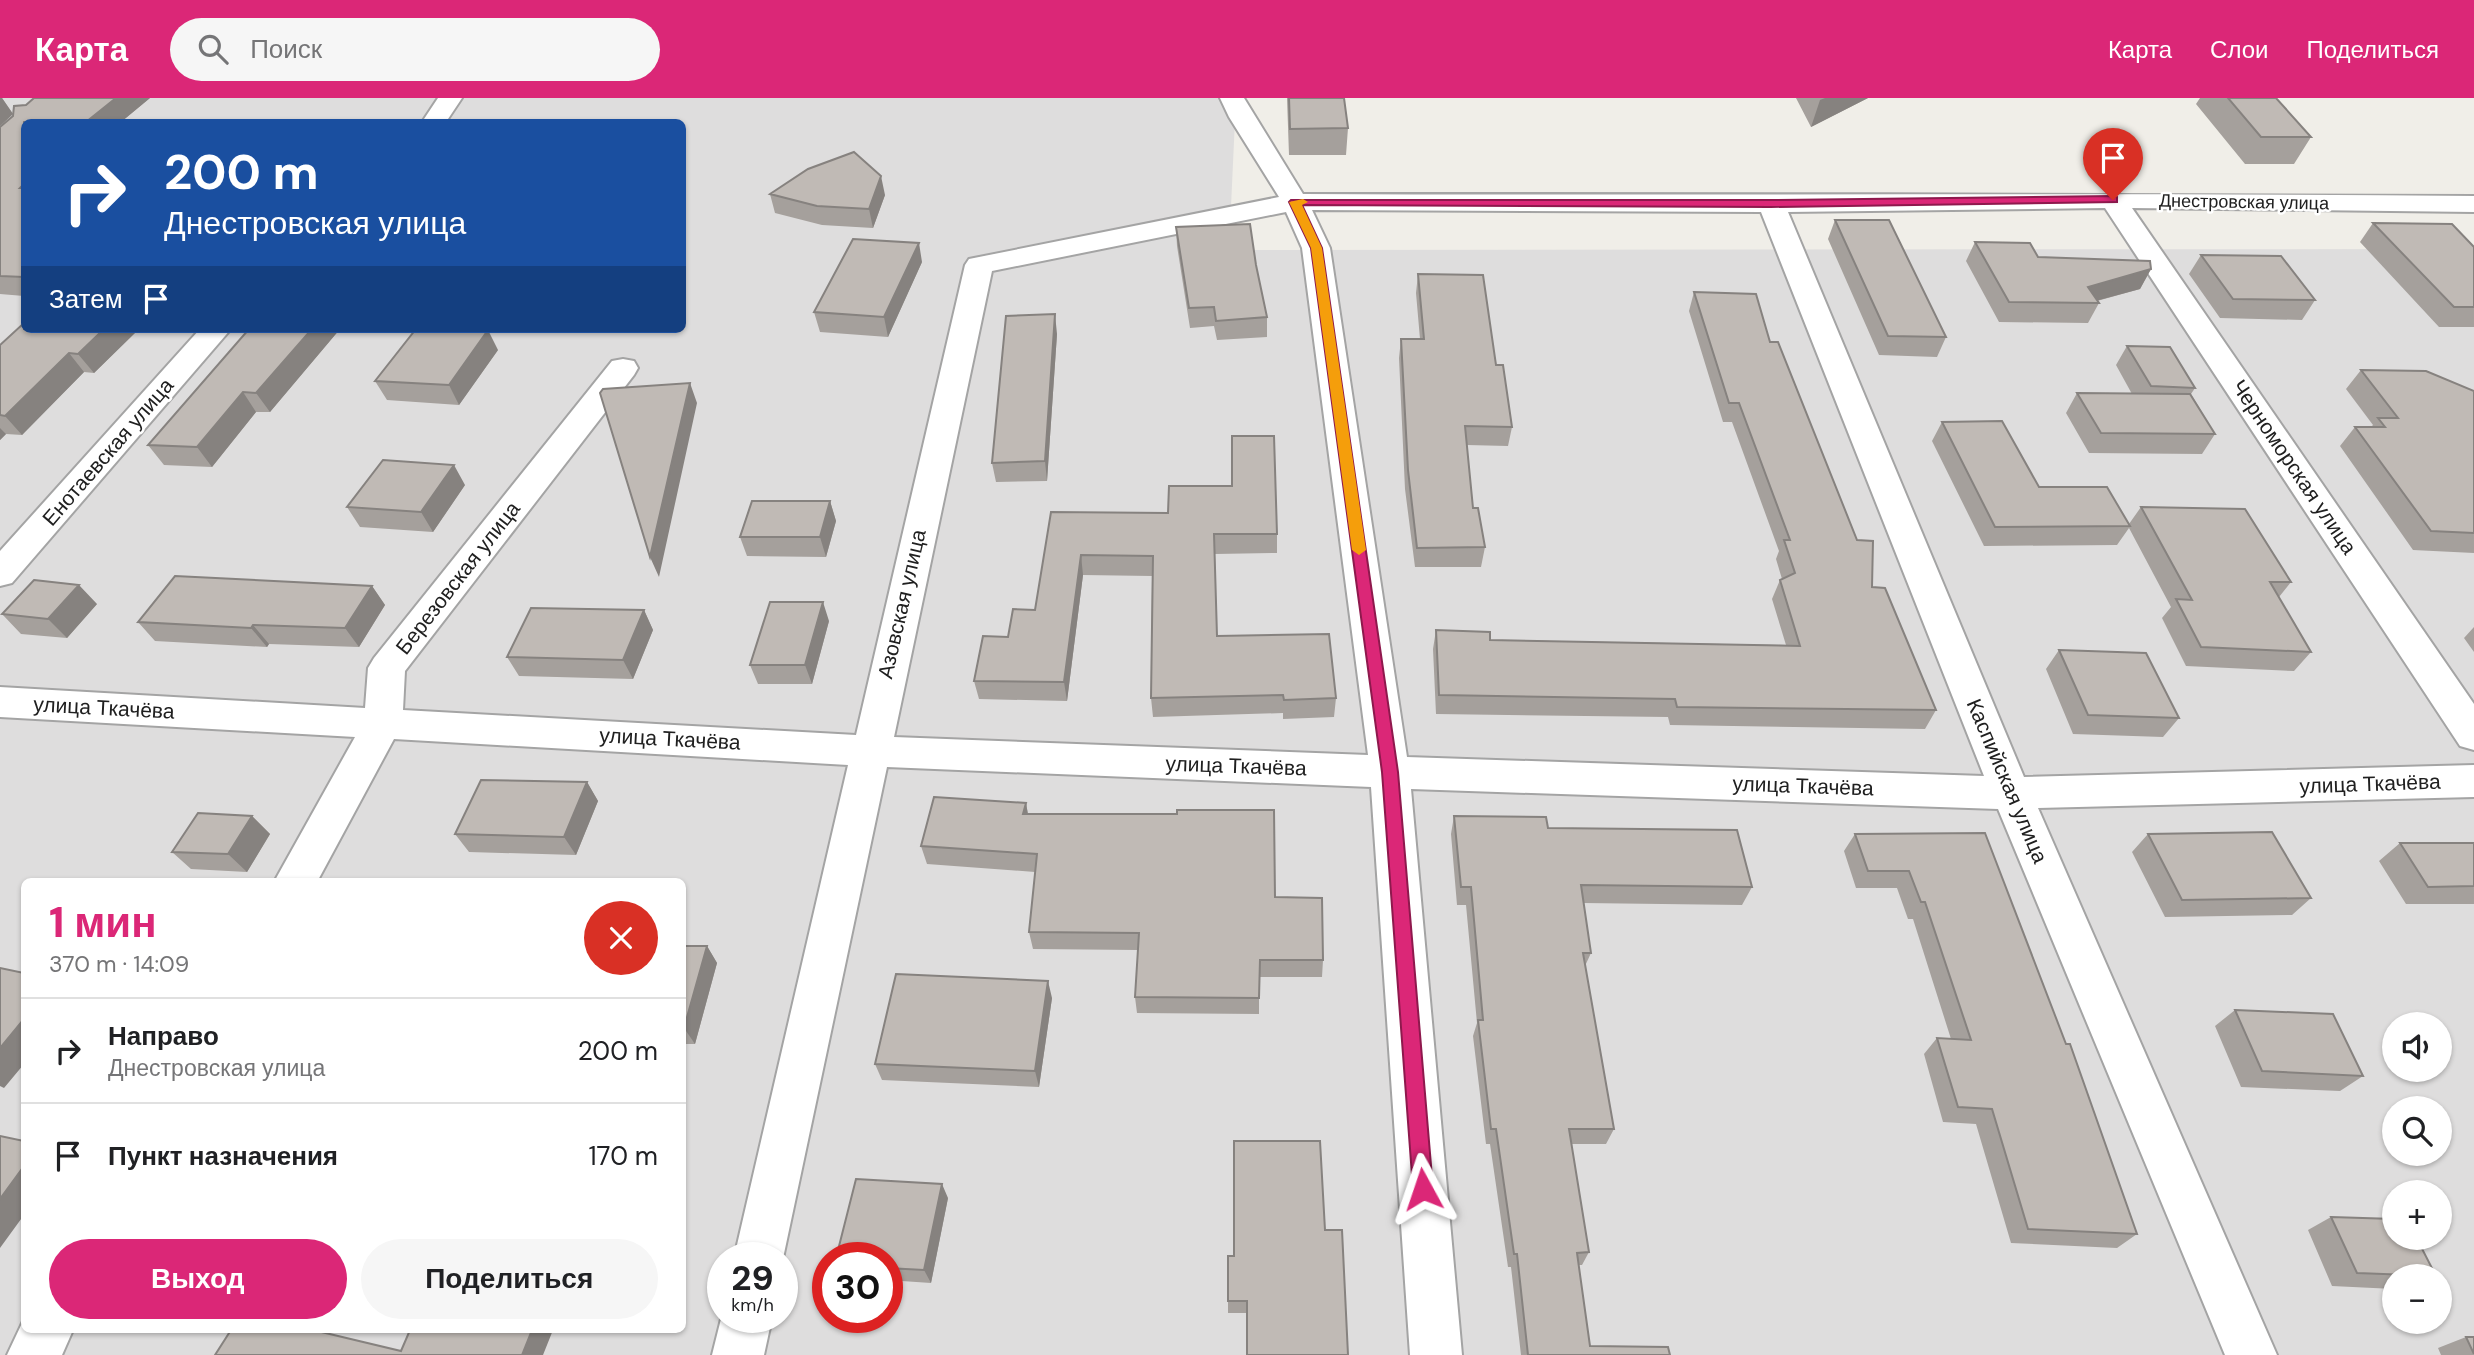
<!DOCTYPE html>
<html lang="ru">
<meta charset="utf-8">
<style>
body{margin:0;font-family:"DM Sans",sans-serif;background:#f6f6f6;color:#202124;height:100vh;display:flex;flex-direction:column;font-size:26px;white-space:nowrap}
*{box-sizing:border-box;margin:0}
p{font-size:23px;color:#757577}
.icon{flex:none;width:38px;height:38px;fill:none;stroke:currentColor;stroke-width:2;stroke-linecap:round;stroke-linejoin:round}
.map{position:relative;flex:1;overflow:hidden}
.side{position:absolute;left:21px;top:780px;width:665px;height:455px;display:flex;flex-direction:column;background:#fff;border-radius:10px;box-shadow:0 2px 5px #0004}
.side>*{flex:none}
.top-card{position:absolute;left:21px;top:21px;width:665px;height:214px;border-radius:10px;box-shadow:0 2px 5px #0004;background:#1a4fa0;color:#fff;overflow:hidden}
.tools{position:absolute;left:2382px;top:914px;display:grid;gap:14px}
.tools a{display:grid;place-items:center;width:70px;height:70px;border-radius:50%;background:#fff;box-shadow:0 2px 5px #0004;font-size:35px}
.speed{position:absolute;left:707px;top:1144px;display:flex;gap:14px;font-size:35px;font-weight:700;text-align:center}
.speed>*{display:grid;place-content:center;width:91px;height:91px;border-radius:50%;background:#fff;box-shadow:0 2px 5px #0004;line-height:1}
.speed small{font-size:18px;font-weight:400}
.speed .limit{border:10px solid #d22;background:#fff;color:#111}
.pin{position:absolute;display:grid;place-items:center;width:60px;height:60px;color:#fff;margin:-72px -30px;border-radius:50% 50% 50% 0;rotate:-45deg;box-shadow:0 0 7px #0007}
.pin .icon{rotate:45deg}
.me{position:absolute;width:77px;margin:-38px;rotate:355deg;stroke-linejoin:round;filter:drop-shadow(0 0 5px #0008)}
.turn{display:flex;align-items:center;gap:24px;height:147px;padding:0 28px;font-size:32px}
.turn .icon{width:91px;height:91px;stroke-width:2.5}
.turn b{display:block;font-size:49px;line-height:60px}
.then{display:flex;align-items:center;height:66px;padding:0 28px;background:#0003;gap:14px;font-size:26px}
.round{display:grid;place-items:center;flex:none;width:74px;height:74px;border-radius:37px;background:#f6f6f6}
.summary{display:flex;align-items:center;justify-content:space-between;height:119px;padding:0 28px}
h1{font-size:42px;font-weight:800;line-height:52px;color:#db2777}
.button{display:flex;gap:14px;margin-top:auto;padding:14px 28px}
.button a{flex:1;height:80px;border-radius:42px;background:#db2777;color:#fff;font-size:28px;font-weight:800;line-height:80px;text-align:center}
.button a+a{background:#f6f6f6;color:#202124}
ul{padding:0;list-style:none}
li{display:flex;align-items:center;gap:21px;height:105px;padding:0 28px;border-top:2px solid #e0e0e0}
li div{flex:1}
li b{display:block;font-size:26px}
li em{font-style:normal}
header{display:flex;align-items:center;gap:42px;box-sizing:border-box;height:98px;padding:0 35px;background:#db2777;color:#fff}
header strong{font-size:33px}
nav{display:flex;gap:38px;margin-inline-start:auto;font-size:24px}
.search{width:490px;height:63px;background:#f6f6f6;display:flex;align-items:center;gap:18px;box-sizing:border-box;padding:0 24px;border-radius:38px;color:#757577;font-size:26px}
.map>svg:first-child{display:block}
.residential{fill:#dedddd;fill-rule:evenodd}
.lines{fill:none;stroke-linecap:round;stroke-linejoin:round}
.minor-casing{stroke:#a4a4a4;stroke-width:4}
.minor{fill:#fff;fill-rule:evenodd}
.wall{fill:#a5a09c}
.shaded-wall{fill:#86827f}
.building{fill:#c0bab5;stroke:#86827f;stroke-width:2}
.route{fill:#db2777;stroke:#8e194d;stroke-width:2}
.slow{fill:#f59e0b}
.labels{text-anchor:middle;stroke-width:5;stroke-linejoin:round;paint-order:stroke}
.far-street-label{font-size:18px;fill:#202020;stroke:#fff}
.street-label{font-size:21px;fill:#202020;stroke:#fff}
</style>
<header>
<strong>Карта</strong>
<div class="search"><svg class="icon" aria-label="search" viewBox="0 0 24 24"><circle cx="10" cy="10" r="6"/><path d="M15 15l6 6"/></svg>Поиск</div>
<nav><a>Карта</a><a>Слои</a><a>Поделиться</a></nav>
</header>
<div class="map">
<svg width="2474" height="1257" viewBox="0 0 2474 1257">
<rect width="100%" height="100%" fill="#f0eee8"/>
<path class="residential" d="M 0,0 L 1236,0 L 1229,152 L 2474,151 L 2474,1257 L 0,1257 ZM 24,24 L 682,24 L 682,231 L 24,231 ZM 24,784 L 682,784 L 682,1232 L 24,1232 ZM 2394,926 L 2440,926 L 2440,971 L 2394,971 ZM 2394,1010 L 2440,1010 L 2440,1055 L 2394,1055 ZM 2394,1094 L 2440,1094 L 2440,1139 L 2394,1139 ZM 723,1160 L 782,1160 L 782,1220 L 723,1220 ZM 828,1160 L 887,1160 L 887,1220 L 828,1220 ZM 2394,1178 L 2440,1178 L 2440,1223 L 2394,1223 Z"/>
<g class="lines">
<g class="minor-casing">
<path id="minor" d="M 438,0 L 462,0 L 446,24 L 422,24 Z
M 1220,0 L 1244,0 L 1303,96 C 1693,98 2084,94 2474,98 L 2474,114 L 2132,110 L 2474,606 L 2474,652 L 2460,648 L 2105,110 L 1788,114 L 2024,679 L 2474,667 L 2474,699 L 2038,710 L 2277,1257 L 2225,1257 L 1998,711 L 1411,691 L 1462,1257 L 1410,1257 L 1371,689 L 887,669 L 782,1165 L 782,1160 L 734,1160 L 848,667 L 394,641 L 317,784 L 274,784 L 355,639 L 0,619 L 0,589 L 365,610 L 368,570 L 374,560 L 612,263 L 623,261 L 634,263 L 638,270 L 634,277 L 405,573 L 403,612 L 856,637 L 965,167 L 969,161 L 1279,99 L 1229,19 ZM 1312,112 L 1761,114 L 1984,678 L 1407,659 L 1330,150 ZM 1286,114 L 1302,150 L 1368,657 L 894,639 L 992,173 Z
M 200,231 L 231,231 L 12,485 L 0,488 L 0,453 Z
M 723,1213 L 723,1220 L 772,1220 L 764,1257 L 712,1257 Z
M 24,1221 L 24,1232 L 73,1232 L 62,1257 L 7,1257 Z"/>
</g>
<use href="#minor" class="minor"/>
</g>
<path class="wall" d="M 0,0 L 2,0 L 13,16 L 26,7 L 150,0 L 121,24 L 24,24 L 24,198 L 0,196 L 0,29 L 13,18 L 13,16 L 0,28 Z
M 1287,0 L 1344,0 L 1348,30 L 1346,57 L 1289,57 Z
M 1796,0 L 1868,0 L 1811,29 Z
M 2200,0 L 2276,0 L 2311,39 L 2294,66 L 2245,66 L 2196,6 Z
M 770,96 L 885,97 L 873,130 L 822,127 L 775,115 Z
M 1835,122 L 1946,239 L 1937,259 L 1879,257 L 1828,141 Z
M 2373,125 L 2474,149 L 2474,229 L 2439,229 L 2360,144 Z
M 1176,129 L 1256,167 L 1267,219 L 1267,239 L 1217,242 L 1214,228 L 1190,230 L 1177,148 Z
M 1975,144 L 2038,159 L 2151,171 L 2140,191 L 2097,203 L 2099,205 L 2088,225 L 1999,224 L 1966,163 Z
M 2201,157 L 2315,202 L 2302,222 L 2220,220 L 2189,176 Z
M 922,164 L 888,239 L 820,234 L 814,214 Z
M 1418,176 L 1496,267 L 1512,329 L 1508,348 L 1467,347 L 1473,410 L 1485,449 L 1481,469 L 1415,469 L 1405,391 L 1399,260 L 1401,241 L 1420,241 L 1416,195 Z
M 1694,194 L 1770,244 L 1872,489 L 1936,612 L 1925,631 L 1670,627 L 1668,619 L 1436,616 L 1433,551 L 1436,532 L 1490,542 L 1786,547 L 1772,501 L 1780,482 L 1782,481 L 1776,461 L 1779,453 L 1732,324 L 1723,324 L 1689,213 Z
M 24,231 L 139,231 L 94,275 L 84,274 L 22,337 L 6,336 L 0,342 L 0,247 Z
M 249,231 L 340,231 L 270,314 L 256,314 L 212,369 L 164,367 L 148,347 Z
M 1057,236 L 1047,383 L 996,384 L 992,365 Z
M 2127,248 L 2195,290 L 2191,296 L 2215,336 L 2202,356 L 2089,355 L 2066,315 L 2077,295 L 2132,296 L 2116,267 Z
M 498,252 L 459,307 L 387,302 L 375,283 Z
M 2361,272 L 2474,293 L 2474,455 L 2413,452 L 2340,348 L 2355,329 L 2371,329 L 2373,327 L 2346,291 Z
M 1942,324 L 2039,389 L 2129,426 L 2141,409 L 2291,484 L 2279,499 L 2311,554 L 2294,573 L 2186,568 L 2162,520 L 2171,509 L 2129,430 L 2117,447 L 1984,448 L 1932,343 Z
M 465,387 L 433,434 L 360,429 L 347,409 Z
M 830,403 L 836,423 L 826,459 L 747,458 L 740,439 Z
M 1051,414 L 1277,436 L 1277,455 L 1215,456 L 1217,538 L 1336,600 L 1334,619 L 1283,621 L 1283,615 L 1153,619 L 1151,600 L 1152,478 L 1083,477 L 1067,603 L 979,601 L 974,583 L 1008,539 L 1035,512 Z
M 372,488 L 385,507 L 359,549 L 269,546 L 267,549 L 155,543 L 138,524 Z
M 97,506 L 67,540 L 21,536 L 2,516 Z
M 644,512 L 653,532 L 633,581 L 519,578 L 507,559 Z
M 829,523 L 812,586 L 758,586 L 750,567 Z
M 2474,529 L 2474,554 L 2464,540 Z
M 2059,552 L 2179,620 L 2163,639 L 2073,636 L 2046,571 Z
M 587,684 L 598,703 L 576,757 L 469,754 L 455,736 Z
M 1026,705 L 1028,716 L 1275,799 L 1323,862 L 1322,879 L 1259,879 L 1259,916 L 1137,915 L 1135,899 L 1138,852 L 1033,851 L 1029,834 L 1035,774 L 927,766 L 921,748 Z
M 252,718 L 270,736 L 247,774 L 191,771 L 172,754 Z
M 1454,718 L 1548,730 L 1752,789 L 1742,807 L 1583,805 L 1591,855 L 1585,868 L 1614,1031 L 1606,1046 L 1571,1046 L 1589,1154 L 1582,1167 L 1578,1167 L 1590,1248 L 1670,1257 L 1521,1257 L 1511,1169 L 1508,1169 L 1490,1046 L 1486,1046 L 1473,938 L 1477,925 L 1466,807 L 1457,807 L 1451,736 Z
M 1985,735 L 2137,1136 L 2117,1150 L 2011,1145 L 1976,1026 L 1943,1024 L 1924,956 L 1937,940 L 1951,941 L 1913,821 L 1908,821 L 1897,790 L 1856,790 L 1844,753 L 1855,736 Z
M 2148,736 L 2311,800 L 2292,817 L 2165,819 L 2132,754 Z
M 2400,745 L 2474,745 L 2474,806 L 2406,806 L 2379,763 Z
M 682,848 L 707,848 L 717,865 L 695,946 L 682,946 Z
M 1052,900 L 1039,989 L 882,982 L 875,966 Z
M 2235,912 L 2363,978 L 2340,993 L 2241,989 L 2215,928 Z
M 948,1100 L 931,1185 L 887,1182 L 887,1160 Z
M 2331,1119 L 2436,1178 L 2394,1178 L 2394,1191 L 2332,1188 L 2308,1132 Z
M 1325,1132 L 1247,1215 L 1228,1215 L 1228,1158 L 1234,1158 Z
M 2466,1239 L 2474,1257 L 2441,1257 L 2438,1250 Z"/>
<path class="shaded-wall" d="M 0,0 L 2,0 L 13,16 L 0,28 Z
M 116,0 L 150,0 L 121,24 L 86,24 Z
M 1825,0 L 1868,0 L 1811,29 L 1820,2 Z
M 881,78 L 885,97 L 873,130 L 869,111 Z
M 919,145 L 922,164 L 888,239 L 884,219 Z
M 2151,171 L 2140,191 L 2088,205 L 2088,189 Z
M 1055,216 L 1057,236 L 1047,383 L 1045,363 Z
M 104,231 L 139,231 L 94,275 L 78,256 Z
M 312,231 L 340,231 L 270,314 L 256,295 Z
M 488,232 L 498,252 L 459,307 L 449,287 Z
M 69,255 L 84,274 L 22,337 L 5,318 Z
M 690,285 L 697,305 L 659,479 L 650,459 Z
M 243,294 L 256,314 L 212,369 L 197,349 Z
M 0,330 L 6,336 L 0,342 Z
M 454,367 L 465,387 L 433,434 L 421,414 Z
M 830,403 L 836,423 L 826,459 L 820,439 Z
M 1081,457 L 1083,477 L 1067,603 L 1064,584 Z
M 79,487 L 97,506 L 67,540 L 48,521 Z
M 372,488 L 385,507 L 359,549 L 345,530 Z
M 823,504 L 829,523 L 812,586 L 805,567 Z
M 644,512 L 653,532 L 633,581 L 623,562 Z
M 253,527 L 269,546 L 267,549 L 251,530 Z
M 587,684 L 598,703 L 576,757 L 564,739 Z
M 1026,705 L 1029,723 L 1023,716 Z
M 252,718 L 270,736 L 247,774 L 228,756 Z
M 707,848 L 717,865 L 695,946 L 684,930 Z
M 1048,883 L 1052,900 L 1039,989 L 1035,973 Z
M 24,921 L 24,966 L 4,990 L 0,988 L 0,950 Z
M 24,1068 L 24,1117 L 0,1150 L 0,1101 Z
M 942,1086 L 948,1100 L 931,1185 L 924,1172 Z
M 532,1232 L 553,1232 L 543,1257 L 522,1257 Z"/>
<path class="building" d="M 34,0 L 116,0 L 86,24 L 24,24 L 24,86 L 20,90 L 24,90 L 24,179 L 0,178 L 0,29 L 13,18 L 14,8 L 26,7 Z
M 1289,0 L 1344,0 L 1348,30 L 1290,31 Z
M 2228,0 L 2276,0 L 2311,39 L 2261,39 Z
M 854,54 L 881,78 L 869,111 L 817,108 L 770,96 L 808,71 Z
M 1835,122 L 1889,122 L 1946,239 L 1888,238 Z
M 2373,125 L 2452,126 L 2474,149 L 2474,209 L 2454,209 Z
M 1250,126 L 1256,167 L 1267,219 L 1216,223 L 1214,209 L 1189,210 L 1176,129 Z
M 853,141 L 919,145 L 884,219 L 814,214 Z
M 1975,144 L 2030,145 L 2038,159 L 2150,163 L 2151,171 L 2088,189 L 2099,205 L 2009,204 Z
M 2201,157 L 2281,158 L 2315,202 L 2233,201 Z
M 1418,176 L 1483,177 L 1496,267 L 1503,267 L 1512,329 L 1465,328 L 1473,410 L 1478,410 L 1485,449 L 1417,450 L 1408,372 L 1401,241 L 1424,241 Z
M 1694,194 L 1756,196 L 1770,244 L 1778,244 L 1857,442 L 1873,443 L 1872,489 L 1885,490 L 1936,612 L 1677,609 L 1675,601 L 1439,597 L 1436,532 L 1490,534 L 1490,542 L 1800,548 L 1780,482 L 1795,475 L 1784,442 L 1790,442 L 1739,305 L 1729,305 Z
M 1055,216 L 1045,363 L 992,365 L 1006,218 Z
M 24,225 L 24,231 L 104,231 L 78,256 L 69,255 L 5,318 L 0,317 L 0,247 Z
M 249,231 L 312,231 L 256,295 L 243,294 L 197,349 L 148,347 Z
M 416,231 L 460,231 L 488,232 L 449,287 L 375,283 Z
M 2127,248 L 2170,249 L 2195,290 L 2151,288 Z
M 2361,272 L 2426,273 L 2474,293 L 2474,435 L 2431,433 L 2355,329 L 2385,329 L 2378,320 L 2398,320 Z
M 690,285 L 650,459 L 600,295 L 603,291 Z
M 2077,295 L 2190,296 L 2215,336 L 2101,335 Z
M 2002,323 L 2039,389 L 2107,389 L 2130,428 L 1995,429 L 1942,324 Z
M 1232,338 L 1274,338 L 1277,436 L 1214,436 L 1217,538 L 1329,536 L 1336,600 L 1284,602 L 1283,597 L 1151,600 L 1153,458 L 1081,457 L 1064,584 L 974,583 L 983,538 L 1008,539 L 1013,511 L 1035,512 L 1051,414 L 1168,415 L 1169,388 L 1232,388 Z
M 383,362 L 454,367 L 421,414 L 347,409 Z
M 752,403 L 830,403 L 820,439 L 740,439 Z
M 2141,409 L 2245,411 L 2291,484 L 2270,484 L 2311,554 L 2201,549 L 2176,501 L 2192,502 Z
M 175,478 L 372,488 L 345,530 L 253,527 L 251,530 L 138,524 Z
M 34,482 L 79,487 L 48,521 L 2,516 Z
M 770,504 L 823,504 L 805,567 L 750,567 Z
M 531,510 L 644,512 L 623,562 L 507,559 Z
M 2059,552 L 2146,555 L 2179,620 L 2088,617 Z
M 481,682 L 587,684 L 564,739 L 455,736 Z
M 934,699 L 1026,705 L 1023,716 L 1177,716 L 1177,712 L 1274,712 L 1275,799 L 1322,800 L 1323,862 L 1260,862 L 1259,900 L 1135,899 L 1139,835 L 1029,834 L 1037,756 L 921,748 Z
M 198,715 L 252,718 L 228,756 L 172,754 Z
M 1454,718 L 1546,719 L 1548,730 L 1737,732 L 1752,789 L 1581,787 L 1591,855 L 1583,855 L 1614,1031 L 1569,1031 L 1589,1154 L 1577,1155 L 1590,1248 L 1668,1249 L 1670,1257 L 1528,1257 L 1517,1156 L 1514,1156 L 1496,1031 L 1491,1031 L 1478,922 L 1483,922 L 1471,789 L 1461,789 Z
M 2272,734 L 2311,800 L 2182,802 L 2148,736 Z
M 1985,735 L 2066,946 L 2070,946 L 2137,1136 L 2028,1131 L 1992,1011 L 1958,1009 L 1937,940 L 1971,942 L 1925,804 L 1921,804 L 1909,773 L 1868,773 L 1855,736 Z
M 2400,745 L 2474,745 L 2474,788 L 2428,789 Z
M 682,848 L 707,848 L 684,930 L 682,930 Z
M 0,870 L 24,875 L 24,921 L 0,950 Z
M 896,876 L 1048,883 L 1035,973 L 875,966 Z
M 2235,912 L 2333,916 L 2363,978 L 2262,973 Z
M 0,1038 L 24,1043 L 24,1068 L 0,1101 Z
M 1234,1043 L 1320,1043 L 1325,1132 L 1342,1132 L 1348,1257 L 1247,1257 L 1247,1203 L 1228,1203 L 1228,1158 L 1234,1158 Z
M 856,1081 L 942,1086 L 924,1172 L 887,1170 L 887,1160 L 836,1160 Z
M 2331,1119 L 2394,1121 L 2394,1139 L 2416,1139 L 2436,1178 L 2357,1175 Z
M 231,1232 L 313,1232 L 401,1253 L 410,1232 L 532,1232 L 522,1257 L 215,1257 Z
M 2466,1239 L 2474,1239 L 2474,1256 Z"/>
<path class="route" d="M 2113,98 L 2117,99 L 2117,104 L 1771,109 L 1302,107 L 1322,150 L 1398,674 L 1433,1091 L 1430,1098 L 1423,1101 L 1416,1098 L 1413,1091 L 1382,674 L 1311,150 L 1289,104 L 1291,102 L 1771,102 Z"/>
<path class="slow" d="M 1303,101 L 1308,104 L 1302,107 L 1322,150 L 1366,452 L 1359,457 L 1352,452 L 1311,150 L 1289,104 Z"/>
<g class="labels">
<g class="far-street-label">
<text transform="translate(2244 104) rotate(1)" y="6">Днестровская улица</text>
</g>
<g class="street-label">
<text transform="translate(108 354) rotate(-49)" y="7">Енотаевская улица</text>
<text transform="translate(2294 369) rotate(56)" y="7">Черноморская улица</text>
<text transform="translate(458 480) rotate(-52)" y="7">Березовская улица</text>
<text transform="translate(902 506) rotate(-77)" y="7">Азовская улица</text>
<text transform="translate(104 610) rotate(3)" y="7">улица Ткачёва</text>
<text transform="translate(670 641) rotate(3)" y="7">улица Ткачёва</text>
<text transform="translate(1236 668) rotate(2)" y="7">улица Ткачёва</text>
<text transform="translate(2007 683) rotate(67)" y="7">Каспийская улица</text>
<text transform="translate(2370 686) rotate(-2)" y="7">улица Ткачёва</text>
<text transform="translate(1803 688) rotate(2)" y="7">улица Ткачёва</text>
</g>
</g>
</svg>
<div class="tools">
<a><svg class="icon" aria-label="sound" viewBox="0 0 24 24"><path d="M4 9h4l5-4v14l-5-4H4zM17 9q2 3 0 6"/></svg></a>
<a><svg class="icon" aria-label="search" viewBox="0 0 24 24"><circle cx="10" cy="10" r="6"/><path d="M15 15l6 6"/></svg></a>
<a>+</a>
<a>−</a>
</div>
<div class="speed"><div>29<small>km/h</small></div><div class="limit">30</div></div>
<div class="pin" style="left:2113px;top:102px;background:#d93025"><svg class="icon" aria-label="arrive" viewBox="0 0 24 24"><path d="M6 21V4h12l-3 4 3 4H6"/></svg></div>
<svg class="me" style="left:1423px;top:1091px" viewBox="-20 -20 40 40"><path d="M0-17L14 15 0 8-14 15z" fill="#db2777" stroke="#fff" stroke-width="4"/></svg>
<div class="top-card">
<div class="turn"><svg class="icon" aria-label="right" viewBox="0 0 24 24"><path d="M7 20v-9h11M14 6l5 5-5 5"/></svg><div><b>200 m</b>Днестровская улица</div></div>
<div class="then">Затем<svg class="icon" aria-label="arrive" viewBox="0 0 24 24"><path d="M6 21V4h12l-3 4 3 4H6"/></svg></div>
</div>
<section class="side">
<div class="summary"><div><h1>1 мин</h1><p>370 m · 14:09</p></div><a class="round" style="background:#d93025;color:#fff"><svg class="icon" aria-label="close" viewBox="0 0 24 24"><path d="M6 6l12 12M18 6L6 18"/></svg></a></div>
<ul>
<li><svg class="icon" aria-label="right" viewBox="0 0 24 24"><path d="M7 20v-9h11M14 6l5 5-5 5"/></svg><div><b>Направо</b><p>Днестровская улица</p></div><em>200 m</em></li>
<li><svg class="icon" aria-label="arrive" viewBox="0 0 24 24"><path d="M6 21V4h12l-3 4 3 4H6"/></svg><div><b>Пункт назначения</b></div><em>170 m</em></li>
</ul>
<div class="button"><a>Выход</a><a>Поделиться</a></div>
</section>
</div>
